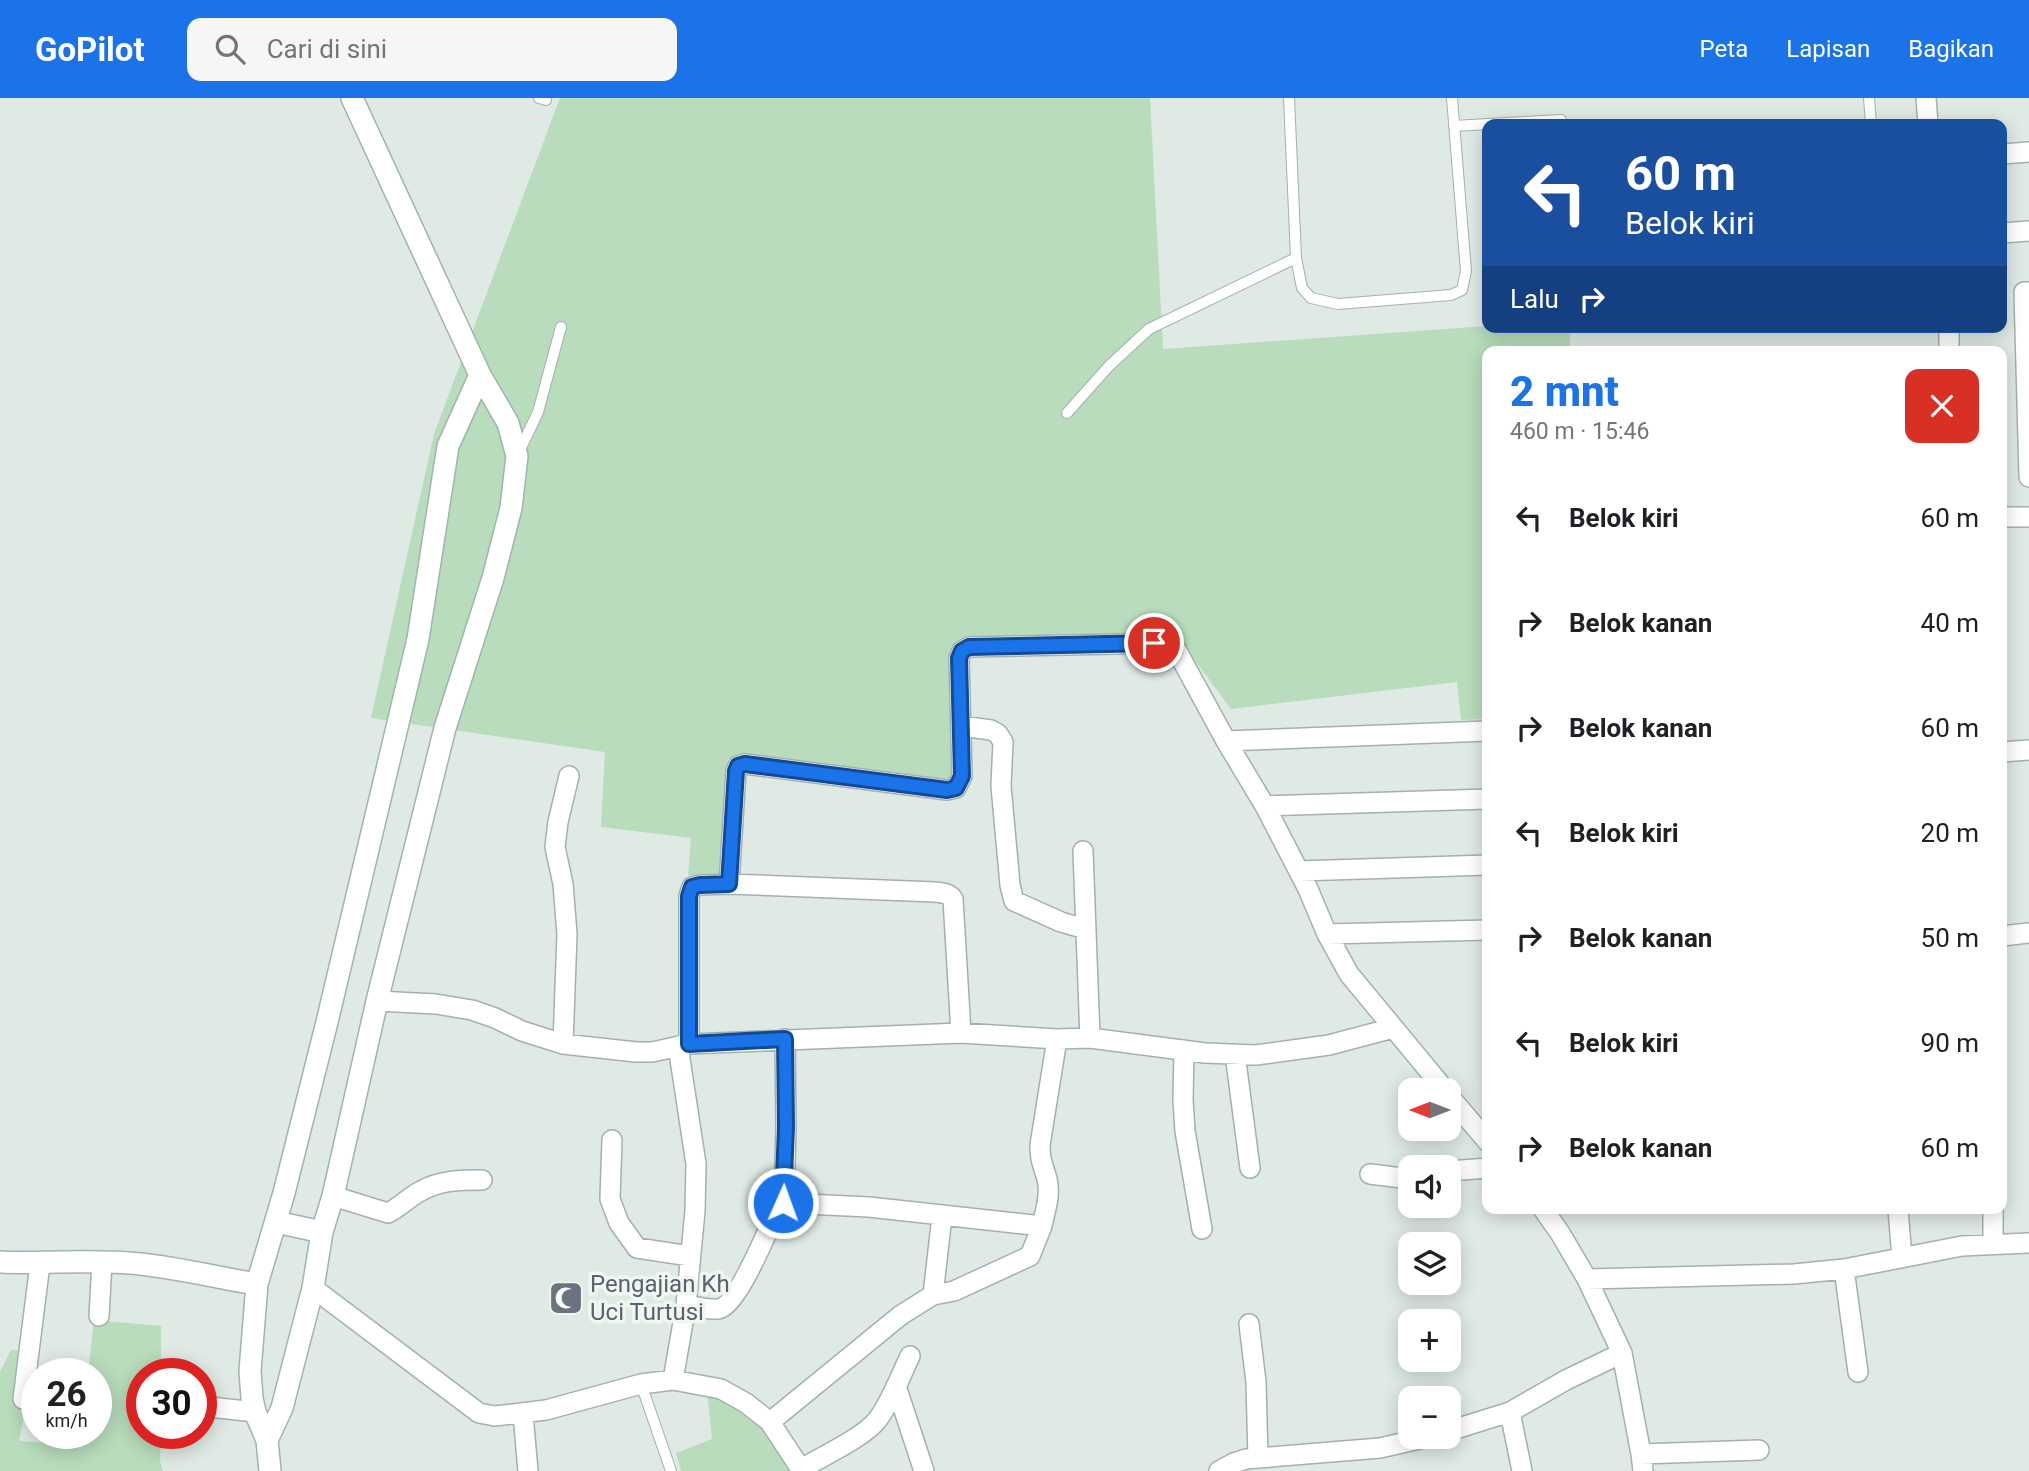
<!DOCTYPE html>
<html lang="id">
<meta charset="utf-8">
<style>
body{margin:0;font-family:Roboto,sans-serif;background:#f6f6f6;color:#202124;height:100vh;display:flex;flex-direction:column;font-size:26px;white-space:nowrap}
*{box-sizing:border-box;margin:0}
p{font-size:23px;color:#757577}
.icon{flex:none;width:38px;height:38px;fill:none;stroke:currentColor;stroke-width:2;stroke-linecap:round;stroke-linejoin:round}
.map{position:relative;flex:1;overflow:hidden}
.sheet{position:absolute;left:1482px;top:248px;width:525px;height:868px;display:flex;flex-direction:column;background:#fff;border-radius:14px;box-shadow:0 4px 18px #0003}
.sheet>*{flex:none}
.banner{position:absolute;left:1482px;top:21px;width:525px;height:214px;border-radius:14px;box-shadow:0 4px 18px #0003;background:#1a4fa0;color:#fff;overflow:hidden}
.needle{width:46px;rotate:270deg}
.controls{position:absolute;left:1398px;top:980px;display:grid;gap:14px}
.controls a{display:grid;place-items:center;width:63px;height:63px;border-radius:14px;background:#fff;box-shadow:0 4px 18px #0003;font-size:35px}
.speed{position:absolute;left:21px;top:1260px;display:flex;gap:14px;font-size:35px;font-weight:700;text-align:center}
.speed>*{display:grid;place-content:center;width:91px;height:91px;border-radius:50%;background:#fff;box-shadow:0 4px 18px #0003;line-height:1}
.speed small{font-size:18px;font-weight:400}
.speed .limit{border:10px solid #d22;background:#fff;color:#111}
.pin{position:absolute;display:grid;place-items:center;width:60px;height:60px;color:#fff;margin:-30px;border:4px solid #fff;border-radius:50%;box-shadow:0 2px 7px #0007}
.me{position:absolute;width:77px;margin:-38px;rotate:2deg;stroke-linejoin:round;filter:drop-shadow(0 0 5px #0008)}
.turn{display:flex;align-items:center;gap:24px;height:147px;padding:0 28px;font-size:32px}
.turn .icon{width:91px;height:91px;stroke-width:2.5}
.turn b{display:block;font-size:49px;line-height:60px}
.then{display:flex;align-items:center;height:66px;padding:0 28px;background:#0003;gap:14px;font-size:26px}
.round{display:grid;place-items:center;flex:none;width:74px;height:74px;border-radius:14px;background:#f6f6f6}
.overview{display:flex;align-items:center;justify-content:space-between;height:119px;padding:0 28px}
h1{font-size:42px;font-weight:800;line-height:52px;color:#1a73e8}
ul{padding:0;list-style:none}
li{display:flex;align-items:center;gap:21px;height:105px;padding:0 28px}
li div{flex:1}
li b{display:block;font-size:26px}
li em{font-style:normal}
header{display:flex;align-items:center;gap:42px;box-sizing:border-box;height:98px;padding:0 35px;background:#1a73e8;color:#fff}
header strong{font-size:33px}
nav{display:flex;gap:38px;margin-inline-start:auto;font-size:24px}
.search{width:490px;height:63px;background:#f6f6f6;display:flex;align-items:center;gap:18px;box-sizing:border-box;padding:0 24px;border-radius:14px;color:#757577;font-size:26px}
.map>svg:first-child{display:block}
.green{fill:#b8dcbc}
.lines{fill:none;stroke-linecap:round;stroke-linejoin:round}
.lane-casing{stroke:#a2b2aa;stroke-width:12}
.street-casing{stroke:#a2b2aa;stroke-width:22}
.secondary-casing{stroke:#9eb6aa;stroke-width:24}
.lane{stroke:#fff;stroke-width:10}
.street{stroke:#fff;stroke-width:19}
.secondary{stroke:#fff;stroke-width:21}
.route-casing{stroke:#114b97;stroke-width:18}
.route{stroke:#1a73e8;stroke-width:12}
.labels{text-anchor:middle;stroke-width:7;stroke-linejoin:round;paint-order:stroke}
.worship-label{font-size:24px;fill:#5b616d;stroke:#f0f7f2;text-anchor:start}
</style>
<header>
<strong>GoPilot</strong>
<div class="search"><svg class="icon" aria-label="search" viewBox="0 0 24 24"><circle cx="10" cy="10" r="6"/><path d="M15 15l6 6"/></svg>Cari di sini</div>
<nav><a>Peta</a><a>Lapisan</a><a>Bagikan</a></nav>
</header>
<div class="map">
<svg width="2029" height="1373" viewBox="0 0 2029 1373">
<rect width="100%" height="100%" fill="#dfeae4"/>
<path class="green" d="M 560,0 L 1150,0 L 1163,251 L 1487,228 L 1570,229 L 1570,254 L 1488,254 L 1487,621 L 1461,622 L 1457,584 L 1231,611 L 1176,537 L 953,553 L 957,683 L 728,661 L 722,779 L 688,777 L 691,740 L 601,729 L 605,654 L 371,620 L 434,336 Z
M 94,1222 L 161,1228 L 161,1276 L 142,1276 L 142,1335 L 161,1335 L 160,1363 L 163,1373 L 0,1373 L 0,1274 L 11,1252 L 37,1254 L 19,1343 L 79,1347 L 81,1335 L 96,1335 L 96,1276 L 88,1276 Z
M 707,1293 L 766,1328 L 790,1373 L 681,1373 L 676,1355 L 712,1341 Z"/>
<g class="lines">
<g class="lane-casing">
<path id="lane" d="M 539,0 L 546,2
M 1289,0 L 1296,160 L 1302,190 L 1311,200 L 1338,206 L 1451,197 L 1462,192 L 1466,173 L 1452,0
M 1869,0 L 1871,26
M 1489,26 L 1561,22
M 1454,28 L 1488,26
M 1067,315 L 1109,268 L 1149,231 L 1296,160
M 519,354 L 538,314 L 561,229
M 641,1286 L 671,1373"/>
</g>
<g class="street-casing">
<path id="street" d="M 1926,0 L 1928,26
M 2002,56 L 2029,54
M 2002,135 L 2029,133
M 2029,194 L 2024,194 L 2029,379
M 1949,229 L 1949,254
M 2002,419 L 2029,419
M 961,628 L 991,632 L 998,636 L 1003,644 L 1001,688 L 1010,787 L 1014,803 L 1061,824 L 1085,831
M 1226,643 L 1488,633
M 2002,654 L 2029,652
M 1265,708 L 1488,701
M 1083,753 L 1090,940
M 1299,773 L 1488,767
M 729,786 L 935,794 C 943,795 949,795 953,801 L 961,935
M 1327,836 L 1488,832
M 2002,838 L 2029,835
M 377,903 L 436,906 L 472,912 L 495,920 L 522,933 L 563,946 L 636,954 L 652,954 L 689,946 L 961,935 L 1057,941 L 1090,940 L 1205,955 L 1256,957 L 1329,947 L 1393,930
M 563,946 L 567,836 L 563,786 L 555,749 L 558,724 L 569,678
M 689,946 L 689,798 L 692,789 L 700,787 L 729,786 L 736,673 L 738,668 L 745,666 L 947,692 L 956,690 L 962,678 L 959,560 L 962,553 L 969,549 L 1170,545 L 1177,553 L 1226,643 L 1265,708 L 1308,791 L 1327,836 L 1349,876 L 1445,992
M 1184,952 L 1183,1002 L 1185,1033 L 1202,1131
M 1235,956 L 1250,1070
M 1449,998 L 1488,1044
M 612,1042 L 610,1101 L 619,1125 L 637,1150 L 690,1158
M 1449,1073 L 1488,1070
M 1370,1076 L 1410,1081
M 333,1098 L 388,1115 C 400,1109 409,1099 421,1093 C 440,1082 461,1082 482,1082
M 784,1105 L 786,1029 L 785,941
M 1543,1111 L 1560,1135 L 1587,1181 L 1622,1255 L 1641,1356 L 1643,1373
M 1898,1111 L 1902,1160
M 1993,1111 L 1993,1146
M 1042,1128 C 1045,1113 1051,1097 1047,1081 C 1043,1066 1040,1064 1040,1047 L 1057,941
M 1844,1171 L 1858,1274
M 1587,1181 L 1794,1176 L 1844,1171 L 1962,1148 L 2029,1145
M 313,1190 L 479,1315 L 495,1318 L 546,1312 L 641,1286 L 673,1282 L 721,1291 L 746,1305 L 770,1324 L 802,1373
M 933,1197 L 942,1118
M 686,1207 C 695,1208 708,1212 718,1211 C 737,1209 767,1133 776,1115 L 784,1105 L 869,1109 L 1042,1128 L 1030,1158 L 954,1193 L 933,1197 L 901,1217 L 770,1324
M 99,1218 L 102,1164
M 1249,1226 L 1256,1284 L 1258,1360
M 673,1282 L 686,1207 L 695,1113 L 696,1066 L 678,948
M 896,1288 L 924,1373
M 23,1301 L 40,1166
M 201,1308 L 255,1314
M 1510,1314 L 1522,1373
M 523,1316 L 528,1373
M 1449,1333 L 1510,1314 L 1566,1282 L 1622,1255
M 1641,1356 L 1759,1352
M 801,1371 C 821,1359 865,1339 878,1321 C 892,1302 900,1279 910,1258
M 1219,1373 L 1234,1365 L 1246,1361 L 1380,1350 L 1428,1339"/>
</g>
<g class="secondary-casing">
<path id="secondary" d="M 276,1124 L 322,1134
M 0,1164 C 47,1166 94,1161 140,1166 C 179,1170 219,1180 257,1186
M 267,1342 L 282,1310 L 313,1190 L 322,1134 L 333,1098 L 377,903 L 445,630 L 493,480 L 511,410 L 517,358 L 508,325 L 480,277 L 352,0
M 270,1373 L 267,1342 L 255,1314 L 252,1300 L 250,1273 L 257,1186 L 284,1095 L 327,924 L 418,541 L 448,348 L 480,277"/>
</g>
<use href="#lane" class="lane"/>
<use href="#street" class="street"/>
<use href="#secondary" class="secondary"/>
</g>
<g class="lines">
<g class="route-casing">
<path id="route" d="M 783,1105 L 786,1029 L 785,941 L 689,946 L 689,798 L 692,789 L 700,787 L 729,786 L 736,673 L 738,668 L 745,666 L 947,692 L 956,690 L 962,678 L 959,560 L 962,553 L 969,549 L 1154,545"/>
</g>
<use href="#route" class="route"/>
</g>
<defs>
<g id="mosque-square" transform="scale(1.75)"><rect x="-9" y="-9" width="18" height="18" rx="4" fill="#6b7280" stroke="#f0f7f2"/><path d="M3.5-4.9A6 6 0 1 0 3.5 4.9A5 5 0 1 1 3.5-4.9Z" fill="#fff"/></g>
</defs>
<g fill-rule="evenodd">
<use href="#mosque-square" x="566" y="1200"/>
</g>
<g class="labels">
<g class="worship-label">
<text x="590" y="1194">Pengajian Kh<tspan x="590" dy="28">Uci Turtusi</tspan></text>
</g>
</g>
</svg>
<div class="controls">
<a><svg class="needle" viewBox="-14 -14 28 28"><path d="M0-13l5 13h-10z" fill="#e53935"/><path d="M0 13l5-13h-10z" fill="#757577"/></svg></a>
<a><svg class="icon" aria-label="sound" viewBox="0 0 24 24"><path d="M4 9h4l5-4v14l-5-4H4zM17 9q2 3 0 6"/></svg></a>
<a><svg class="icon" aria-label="layers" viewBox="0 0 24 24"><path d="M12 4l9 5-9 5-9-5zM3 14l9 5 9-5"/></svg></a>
<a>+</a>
<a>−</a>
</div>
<div class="speed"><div>26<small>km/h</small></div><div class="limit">30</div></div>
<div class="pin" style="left:1154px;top:545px;background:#d93025"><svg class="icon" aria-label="arrive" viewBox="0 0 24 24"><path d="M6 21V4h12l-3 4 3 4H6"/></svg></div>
<svg class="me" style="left:783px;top:1105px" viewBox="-20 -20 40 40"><circle r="17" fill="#1a73e8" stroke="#fff" stroke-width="3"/><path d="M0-11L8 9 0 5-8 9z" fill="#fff"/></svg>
<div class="banner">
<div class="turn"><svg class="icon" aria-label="left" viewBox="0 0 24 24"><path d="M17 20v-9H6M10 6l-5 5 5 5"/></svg><div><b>60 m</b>Belok kiri</div></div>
<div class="then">Lalu<svg class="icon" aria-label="right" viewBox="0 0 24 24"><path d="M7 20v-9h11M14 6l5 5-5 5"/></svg></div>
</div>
<section class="sheet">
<div class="overview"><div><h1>2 mnt</h1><p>460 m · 15:46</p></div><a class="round" style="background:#d93025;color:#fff"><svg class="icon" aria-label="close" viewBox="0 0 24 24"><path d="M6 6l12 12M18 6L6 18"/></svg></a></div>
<ul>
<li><svg class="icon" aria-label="left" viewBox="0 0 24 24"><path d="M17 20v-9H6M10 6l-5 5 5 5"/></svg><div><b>Belok kiri</b></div><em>60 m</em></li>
<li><svg class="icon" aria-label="right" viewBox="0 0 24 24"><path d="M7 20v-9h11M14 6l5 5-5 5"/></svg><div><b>Belok kanan</b></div><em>40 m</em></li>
<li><svg class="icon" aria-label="right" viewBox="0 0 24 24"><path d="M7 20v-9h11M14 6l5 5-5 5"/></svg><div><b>Belok kanan</b></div><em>60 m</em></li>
<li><svg class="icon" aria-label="left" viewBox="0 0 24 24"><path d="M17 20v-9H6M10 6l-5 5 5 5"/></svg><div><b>Belok kiri</b></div><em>20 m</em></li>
<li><svg class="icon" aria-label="right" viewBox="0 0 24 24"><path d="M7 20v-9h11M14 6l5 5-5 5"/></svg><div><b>Belok kanan</b></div><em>50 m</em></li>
<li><svg class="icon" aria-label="left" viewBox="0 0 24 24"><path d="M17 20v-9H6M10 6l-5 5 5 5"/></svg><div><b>Belok kiri</b></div><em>90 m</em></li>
<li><svg class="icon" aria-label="right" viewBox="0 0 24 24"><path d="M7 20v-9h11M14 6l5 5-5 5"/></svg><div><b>Belok kanan</b></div><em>60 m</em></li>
</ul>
</section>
</div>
